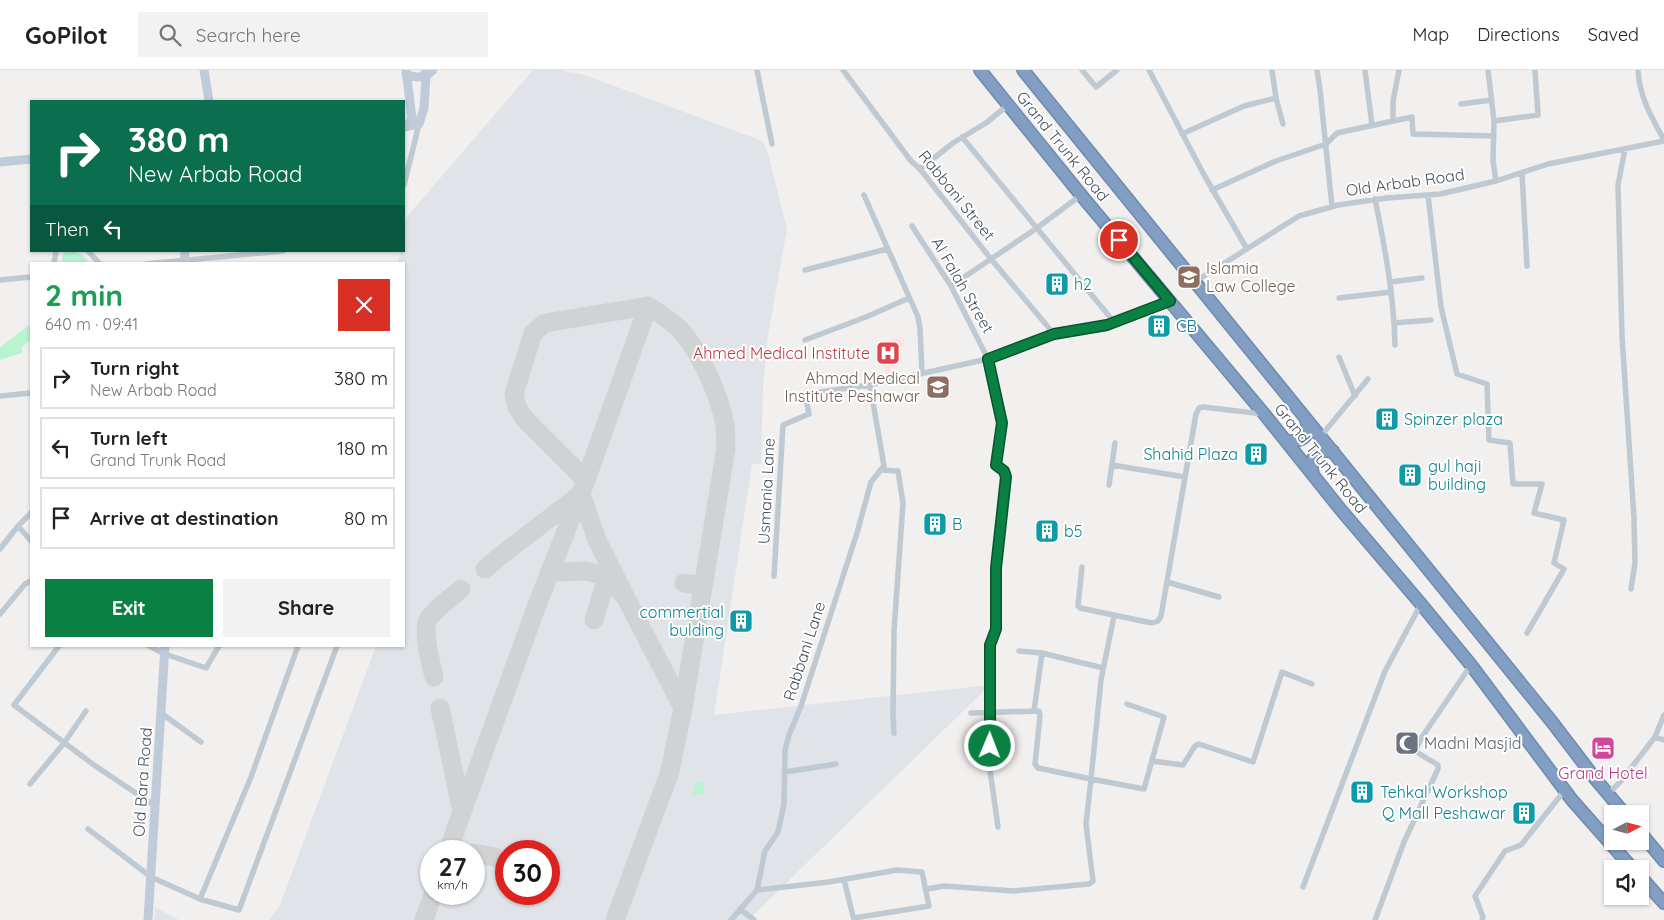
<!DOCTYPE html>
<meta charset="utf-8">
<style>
body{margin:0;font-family:Quicksand,sans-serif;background:#f2f2f2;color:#222;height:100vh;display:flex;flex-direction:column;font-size:19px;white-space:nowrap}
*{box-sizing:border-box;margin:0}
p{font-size:16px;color:#767676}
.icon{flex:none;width:28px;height:28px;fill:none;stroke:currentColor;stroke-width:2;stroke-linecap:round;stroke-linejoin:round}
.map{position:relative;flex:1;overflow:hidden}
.sheet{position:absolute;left:30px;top:192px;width:375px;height:385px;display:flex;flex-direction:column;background:#fff;border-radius:0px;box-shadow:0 1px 4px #0004}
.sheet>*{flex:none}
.guide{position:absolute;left:30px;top:30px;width:375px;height:152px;border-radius:0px;box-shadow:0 1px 4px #0004;background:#0b6e4f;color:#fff;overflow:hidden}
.needle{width:32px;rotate:83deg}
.tools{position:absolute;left:1604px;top:735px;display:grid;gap:10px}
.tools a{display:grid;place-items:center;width:45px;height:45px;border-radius:0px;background:#fff;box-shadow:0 1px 4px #0004;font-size:25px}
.speed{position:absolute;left:420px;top:770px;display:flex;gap:10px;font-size:25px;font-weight:700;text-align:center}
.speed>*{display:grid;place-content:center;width:65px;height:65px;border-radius:50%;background:#fff;box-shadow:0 1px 4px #0004;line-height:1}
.speed small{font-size:12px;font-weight:400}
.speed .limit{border:8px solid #d22;background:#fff;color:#111}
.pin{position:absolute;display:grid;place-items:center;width:42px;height:42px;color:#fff;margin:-21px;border:2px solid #fff;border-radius:50%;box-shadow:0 1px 5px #0007}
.me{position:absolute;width:55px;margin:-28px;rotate:1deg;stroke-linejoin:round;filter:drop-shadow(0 0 4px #0008)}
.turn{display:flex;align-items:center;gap:18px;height:105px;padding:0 15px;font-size:22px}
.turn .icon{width:65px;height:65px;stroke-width:2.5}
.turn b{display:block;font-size:35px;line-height:42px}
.then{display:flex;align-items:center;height:48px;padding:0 15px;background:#0003;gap:10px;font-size:19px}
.round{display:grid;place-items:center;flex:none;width:52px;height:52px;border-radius:0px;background:#f2f2f2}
.head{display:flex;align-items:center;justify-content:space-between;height:85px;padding:0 15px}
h1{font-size:30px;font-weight:700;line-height:38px;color:#1e9e55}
.cta{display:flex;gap:10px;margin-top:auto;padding:10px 15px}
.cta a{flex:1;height:58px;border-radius:0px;background:#0b8043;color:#fff;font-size:20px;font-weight:700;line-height:58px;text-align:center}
.cta a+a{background:#f2f2f2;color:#222}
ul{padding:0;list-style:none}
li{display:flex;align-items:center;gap:15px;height:62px;margin:0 10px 8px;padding:0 5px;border:2px solid #e0e0e0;border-radius:0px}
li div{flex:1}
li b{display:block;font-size:19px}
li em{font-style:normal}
header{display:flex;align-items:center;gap:30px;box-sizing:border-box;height:70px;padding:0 25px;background:#fff;border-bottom:1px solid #e0e0e0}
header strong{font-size:24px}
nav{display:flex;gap:28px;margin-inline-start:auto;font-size:18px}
.search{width:350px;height:45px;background:#f2f2f2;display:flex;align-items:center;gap:12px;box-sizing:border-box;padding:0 18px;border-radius:0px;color:#767676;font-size:19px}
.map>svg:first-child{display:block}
.medical{fill:#fde1dd}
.airport{fill:#e0e3e7;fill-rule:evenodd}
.green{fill:#b9f4d2}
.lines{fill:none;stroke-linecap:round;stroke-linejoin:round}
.taxiway{stroke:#d1d2d4;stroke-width:19}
.highway-casing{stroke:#6d8aaf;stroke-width:14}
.street{stroke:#bec9d2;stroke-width:5.5}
.secondary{stroke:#c0cbda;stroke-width:9}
.highway{stroke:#829fc3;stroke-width:11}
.route-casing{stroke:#07532c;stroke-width:12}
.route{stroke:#0b8043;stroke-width:9}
.labels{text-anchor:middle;stroke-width:4;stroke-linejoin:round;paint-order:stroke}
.street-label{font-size:16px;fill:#45515e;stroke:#fff}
.education-label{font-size:16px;fill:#785e54;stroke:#fff;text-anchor:start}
.culture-label{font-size:16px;fill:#0d838f;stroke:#fff;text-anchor:start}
.health-label{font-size:16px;fill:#be3a42;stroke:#fff;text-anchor:end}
.worship-label{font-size:16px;fill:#5b616d;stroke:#fff;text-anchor:start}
.hotel-label{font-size:16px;fill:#b23c85;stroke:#fff}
</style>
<header>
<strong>GoPilot</strong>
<div class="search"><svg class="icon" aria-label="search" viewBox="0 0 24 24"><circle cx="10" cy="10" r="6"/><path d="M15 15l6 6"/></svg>Search here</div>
<nav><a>Map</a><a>Directions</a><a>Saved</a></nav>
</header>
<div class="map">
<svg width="1664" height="850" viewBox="0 0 1664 850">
<rect width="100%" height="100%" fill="#f2efef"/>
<path class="medical" d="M 904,267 L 905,276 L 894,278 L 895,306 L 886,308 L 882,275 L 885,275 L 885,271 Z"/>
<path class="airport" d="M 533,0 L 562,0 L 568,2 L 582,4 L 757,69 L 762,72 L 766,77 L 770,91 L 787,159 L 767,271 L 763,318 L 761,394 L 752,394 L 714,645 L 990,615 L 748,850 L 269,850 L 280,835 L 376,576 L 404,576 L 404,194 L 398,194 L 400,181 L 404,181 L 404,160 L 406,148 ZM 431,781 L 474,781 L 474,824 L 431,824 ZM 506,781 L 549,781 L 549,824 L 506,824 Z
M 155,837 L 179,850 L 154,850 Z"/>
<path class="green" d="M 64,181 C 76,181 83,183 90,194 L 61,194 Z
M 31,254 L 31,270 L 22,277 L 22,283 L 0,290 L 0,277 Z
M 696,712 L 702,712 L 705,723 L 692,726 Z"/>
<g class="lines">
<path class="taxiway" d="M 586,410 L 524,348 L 517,337 L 514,324 L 533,263 L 545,253 L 648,236 C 661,244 675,253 684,264 C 702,287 720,327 725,355 C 726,362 725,370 726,378 L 683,638 L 670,701 L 615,850
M 485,499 L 499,487 L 581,424 L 597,470 L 626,528
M 550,502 L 587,501 L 607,507 L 626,528 L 683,638
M 684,513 L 702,516
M 594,550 L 607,507
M 434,607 C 431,592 421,560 429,548 C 437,537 451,528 461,519
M 440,638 L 462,741
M 448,781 L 537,535 L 586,410 L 648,236
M 474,783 L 495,787
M 424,850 L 433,824"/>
<g class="highway-casing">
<path id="highway" d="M 980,0 L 1081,125 L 1265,345 L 1341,440 L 1421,534 L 1471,595 L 1572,730 L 1633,799
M 1023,0 L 1552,652 L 1597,711 L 1625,744
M 1286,371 C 1302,372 1312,367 1306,350
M 1313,405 C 1310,387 1313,380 1333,381
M 1640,762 L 1664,791
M 1640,806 L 1664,833"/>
</g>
<path class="street" d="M 757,0 L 772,74
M 843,0 L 911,91 L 920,99 L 991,189 L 1054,264
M 1082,0 L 1096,17 L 1117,0
M 1149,0 L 1203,103 L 1247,179
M 1272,0 L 1276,28 L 1283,54
M 1317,0 L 1320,20 L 1332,136
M 1365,0 L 1372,55
M 1488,0 L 1494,51 L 1493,91 L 1496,111
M 1638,0 C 1639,26 1652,48 1664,70
M 1461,34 L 1492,30
M 1393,51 L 1393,31 L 1399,0
M 1494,51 L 1538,45 L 1535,0
M 1182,64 L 1244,36 L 1276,28
M 962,67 L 1114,252
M 1625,79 L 1618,115 L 1622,266 L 1634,448 L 1635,493 L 1631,519
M 920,99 L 953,73 L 986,53 L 1008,35
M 1522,103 L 1527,196
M 404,115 L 419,54
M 1212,120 L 1276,91 L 1326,74 L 1337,63 L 1412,47 L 1413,64 L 1494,66
M 864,125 L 918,247 L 920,259 L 922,303
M 1428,125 L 1441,237 L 1457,304 L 1487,314 L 1489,370 L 1510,373 L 1513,414 L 1542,414 L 1534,443 L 1564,450 L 1554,493 L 1564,499 L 1527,563
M 1375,129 C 1385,178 1394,226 1395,275
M 912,156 L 951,216 L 988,289 L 1002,353 L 996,395 L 1004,401 L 1006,407 L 999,480 L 996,498 L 995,559 L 990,575 L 990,592 L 989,693 L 998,757
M 88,181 L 100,194
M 54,194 L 56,181
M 146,194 L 283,181
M 805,200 L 887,179
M 0,210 L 31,207
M 1196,211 L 1299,146 L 1338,135 L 1387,128 L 1440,124 L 1496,111 L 1548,94 L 1664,71
M 1390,212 L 1422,208
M 951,216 L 1037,158 L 1081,125
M 1339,228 L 1391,222
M 1394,253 L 1431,250
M 805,270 L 866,247 L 909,228
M 1339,287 L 1355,326
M 0,326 L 31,323
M 1321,366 L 1368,309
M 1112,395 L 1185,407
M 880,400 L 898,401 L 903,433 L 894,561 L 893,646 L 894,663
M 1109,415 L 1115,373
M 18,456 L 31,471
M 0,479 L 18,456 L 31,443
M 1082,497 L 1078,536 L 1080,538 L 1152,553 L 1158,551 L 1161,546 L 1196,344 L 1199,338 L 1203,337 L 1263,344
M 774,506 L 783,355 L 809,344 L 805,324 L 870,315 L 992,288 L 1054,264 L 1107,255 L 1170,231
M 1167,512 L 1219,527
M 0,544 L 25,514 L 31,511
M 1114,546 L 1101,610 L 1091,709 L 1144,719 L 1164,647 L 1127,634
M 59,576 L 14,635 L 94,695 L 155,736
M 149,576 L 165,584 L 206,598 L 219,576
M 1019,581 L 1042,583 L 1103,598
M 1034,641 L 1042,583
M 161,643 L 201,672
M 1655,667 L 1664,670
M 1152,691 L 1183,695 L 1195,676 L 1199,674 L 1253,692 L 1282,602 L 1312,614
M 785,702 L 836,694
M 30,714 L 64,673 L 86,641
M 1609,723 L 1621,711 L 1655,667 L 1664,645
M 88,759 L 151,807 L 200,829 L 239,840 L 337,576
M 844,810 L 854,850
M 1303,817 L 1385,601 L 1421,534
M 927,819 L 944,816 L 1014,821 L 1089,814 L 1093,811 L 1086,754 L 1091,709 L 1038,698 L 1035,694 L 1040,646 L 1039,641 L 971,643
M 757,820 L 829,812 L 897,800 L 922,802 L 929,836 L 854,848
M 200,829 L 251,707 L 298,576
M 740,839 L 754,850
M 731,850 L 757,820 L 765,781 L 778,762 L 784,734 L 785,680 L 789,665 L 801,636 L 857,463 L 871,412 L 884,396 L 870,315
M 1375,850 L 1404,772 L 1438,699 L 1438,695 L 1415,681 L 1422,667 L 1471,595
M 1482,850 L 1483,847 L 1475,826 L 1505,781 L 1521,775 L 1565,720"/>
<path class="secondary" d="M 204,0 L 209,31
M 406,0 L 412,48 L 408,56
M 406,4 C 413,8 419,7 426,6 L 425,3
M 404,57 L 419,54 L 424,38 L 426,6 L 433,0
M 0,92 L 31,89
M 184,194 L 185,181
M 148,850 L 165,576"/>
<use href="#highway" class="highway"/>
</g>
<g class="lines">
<g class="route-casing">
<path id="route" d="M 990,676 L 990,575 L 996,559 L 996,498 L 1006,407 L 1004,401 L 996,395 L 1002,353 L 988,289 L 1054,264 L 1107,255 L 1170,231 L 1119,170"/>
</g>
<use href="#route" class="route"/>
</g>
<defs>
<g id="university-square" transform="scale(1.25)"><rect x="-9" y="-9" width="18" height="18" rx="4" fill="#8d6e63" stroke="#fff"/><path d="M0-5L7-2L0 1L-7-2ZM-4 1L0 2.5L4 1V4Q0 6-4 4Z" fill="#fff"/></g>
<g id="building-square" transform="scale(1.25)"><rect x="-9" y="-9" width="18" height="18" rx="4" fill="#0f9aa8" stroke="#fff"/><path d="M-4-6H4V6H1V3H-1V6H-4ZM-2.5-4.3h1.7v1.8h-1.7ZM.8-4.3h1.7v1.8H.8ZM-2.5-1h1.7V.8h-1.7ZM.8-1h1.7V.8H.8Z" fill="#fff"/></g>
<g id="hospital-square" transform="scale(1.25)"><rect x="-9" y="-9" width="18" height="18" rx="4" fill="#e0444e" stroke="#fff"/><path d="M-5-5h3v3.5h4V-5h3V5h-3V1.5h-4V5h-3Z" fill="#fff"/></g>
<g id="mosque-square" transform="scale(1.25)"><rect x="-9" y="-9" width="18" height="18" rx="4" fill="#6b7280" stroke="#fff"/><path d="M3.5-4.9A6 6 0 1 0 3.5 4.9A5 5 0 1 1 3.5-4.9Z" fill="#fff"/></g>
<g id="hotel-square" transform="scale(1.25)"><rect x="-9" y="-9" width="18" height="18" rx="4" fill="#d1479c" stroke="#fff"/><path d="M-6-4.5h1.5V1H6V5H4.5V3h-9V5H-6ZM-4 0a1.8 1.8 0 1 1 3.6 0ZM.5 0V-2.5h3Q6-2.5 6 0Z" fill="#fff"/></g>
</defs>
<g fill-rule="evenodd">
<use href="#university-square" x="1189" y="207"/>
<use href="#building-square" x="1057" y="214"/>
<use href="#building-square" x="1159" y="256"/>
<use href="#hospital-square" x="888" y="283"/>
<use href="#university-square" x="938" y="317"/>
<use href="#building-square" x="1387" y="349"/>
<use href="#building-square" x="1256" y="384"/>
<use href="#building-square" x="1410" y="405"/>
<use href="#building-square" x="935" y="454"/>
<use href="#building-square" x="1047" y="461"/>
<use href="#building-square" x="741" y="551"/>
<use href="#mosque-square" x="1407" y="673"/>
<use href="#hotel-square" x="1603" y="678"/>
<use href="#building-square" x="1362" y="722"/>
<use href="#building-square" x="1524" y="743"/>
</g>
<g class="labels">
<g class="street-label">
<text transform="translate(1063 76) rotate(51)" y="6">Grand Trunk Road</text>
<text transform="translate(1405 112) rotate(-8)" y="6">Old Arbab Road</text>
<text transform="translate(957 125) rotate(51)" y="6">Rabbani Street</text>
<text transform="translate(963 215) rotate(60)" y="6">Al Falah Street</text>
<text transform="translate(1321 388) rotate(51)" y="6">Grand Trunk Road</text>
<text transform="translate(766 421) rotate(-87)" y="6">Usmania Lane</text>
<text transform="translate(804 581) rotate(-72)" y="6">Rabbani Lane</text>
<text transform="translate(142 712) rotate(-86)" y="6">Old Bara Road</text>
</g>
<g class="education-label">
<text x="1206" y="204">Islamia<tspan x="1206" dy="18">Law College</tspan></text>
<text x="920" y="314" text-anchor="end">Ahmad Medical<tspan x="920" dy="18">Institute Peshawar</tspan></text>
</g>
<g class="culture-label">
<text x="1074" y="220">h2</text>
<text x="1176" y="262">CB</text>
<text x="1404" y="355">Spinzer plaza</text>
<text x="1238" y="390" text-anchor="end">Shahid Plaza</text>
<text x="1428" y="402">gul haji<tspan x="1428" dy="18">building</tspan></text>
<text x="952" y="460">B</text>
<text x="1064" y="467">b5</text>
<text x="724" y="548" text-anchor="end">commertial<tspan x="724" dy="18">bulding</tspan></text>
<text x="1380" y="728">Tehkal Workshop</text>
<text x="1506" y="749" text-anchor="end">Q Mall Peshawar</text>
</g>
<g class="health-label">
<text x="870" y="289">Ahmed Medical Institute</text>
</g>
<g class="worship-label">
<text x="1424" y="679">Madni Masjid</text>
</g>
<g class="hotel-label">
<text x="1603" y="709">Grand Hotel</text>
</g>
</g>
</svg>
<div class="tools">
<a><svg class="needle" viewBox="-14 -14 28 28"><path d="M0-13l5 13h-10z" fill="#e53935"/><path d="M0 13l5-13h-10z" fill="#767676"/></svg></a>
<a><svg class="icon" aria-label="sound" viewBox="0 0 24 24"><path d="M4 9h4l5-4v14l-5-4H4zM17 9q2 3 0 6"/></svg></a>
</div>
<div class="speed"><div>27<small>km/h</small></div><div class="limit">30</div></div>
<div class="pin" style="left:1119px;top:170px;background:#d93025"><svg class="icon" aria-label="arrive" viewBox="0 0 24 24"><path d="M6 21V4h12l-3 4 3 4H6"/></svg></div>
<svg class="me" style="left:990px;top:676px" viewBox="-20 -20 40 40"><circle r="17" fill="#0b8043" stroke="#fff" stroke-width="3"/><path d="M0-11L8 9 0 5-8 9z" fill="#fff"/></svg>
<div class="guide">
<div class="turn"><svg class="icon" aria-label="right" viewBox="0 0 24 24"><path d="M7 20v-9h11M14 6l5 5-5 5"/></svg><div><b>380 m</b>New Arbab Road</div></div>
<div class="then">Then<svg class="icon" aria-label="left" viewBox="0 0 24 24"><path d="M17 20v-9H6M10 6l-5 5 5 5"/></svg></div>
</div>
<section class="sheet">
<div class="head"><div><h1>2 min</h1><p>640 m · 09:41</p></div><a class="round" style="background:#d93025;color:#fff"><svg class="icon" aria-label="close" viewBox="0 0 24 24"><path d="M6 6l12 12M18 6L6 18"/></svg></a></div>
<ul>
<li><svg class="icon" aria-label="right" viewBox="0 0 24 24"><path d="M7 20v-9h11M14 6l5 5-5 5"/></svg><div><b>Turn right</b><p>New Arbab Road</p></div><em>380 m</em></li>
<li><svg class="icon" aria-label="left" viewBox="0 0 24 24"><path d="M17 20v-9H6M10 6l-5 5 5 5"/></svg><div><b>Turn left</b><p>Grand Trunk Road</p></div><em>180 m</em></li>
<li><svg class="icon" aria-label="arrive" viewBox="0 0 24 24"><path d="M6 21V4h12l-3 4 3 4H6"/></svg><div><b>Arrive at destination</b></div><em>80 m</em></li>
</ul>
<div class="cta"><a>Exit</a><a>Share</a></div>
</section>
</div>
